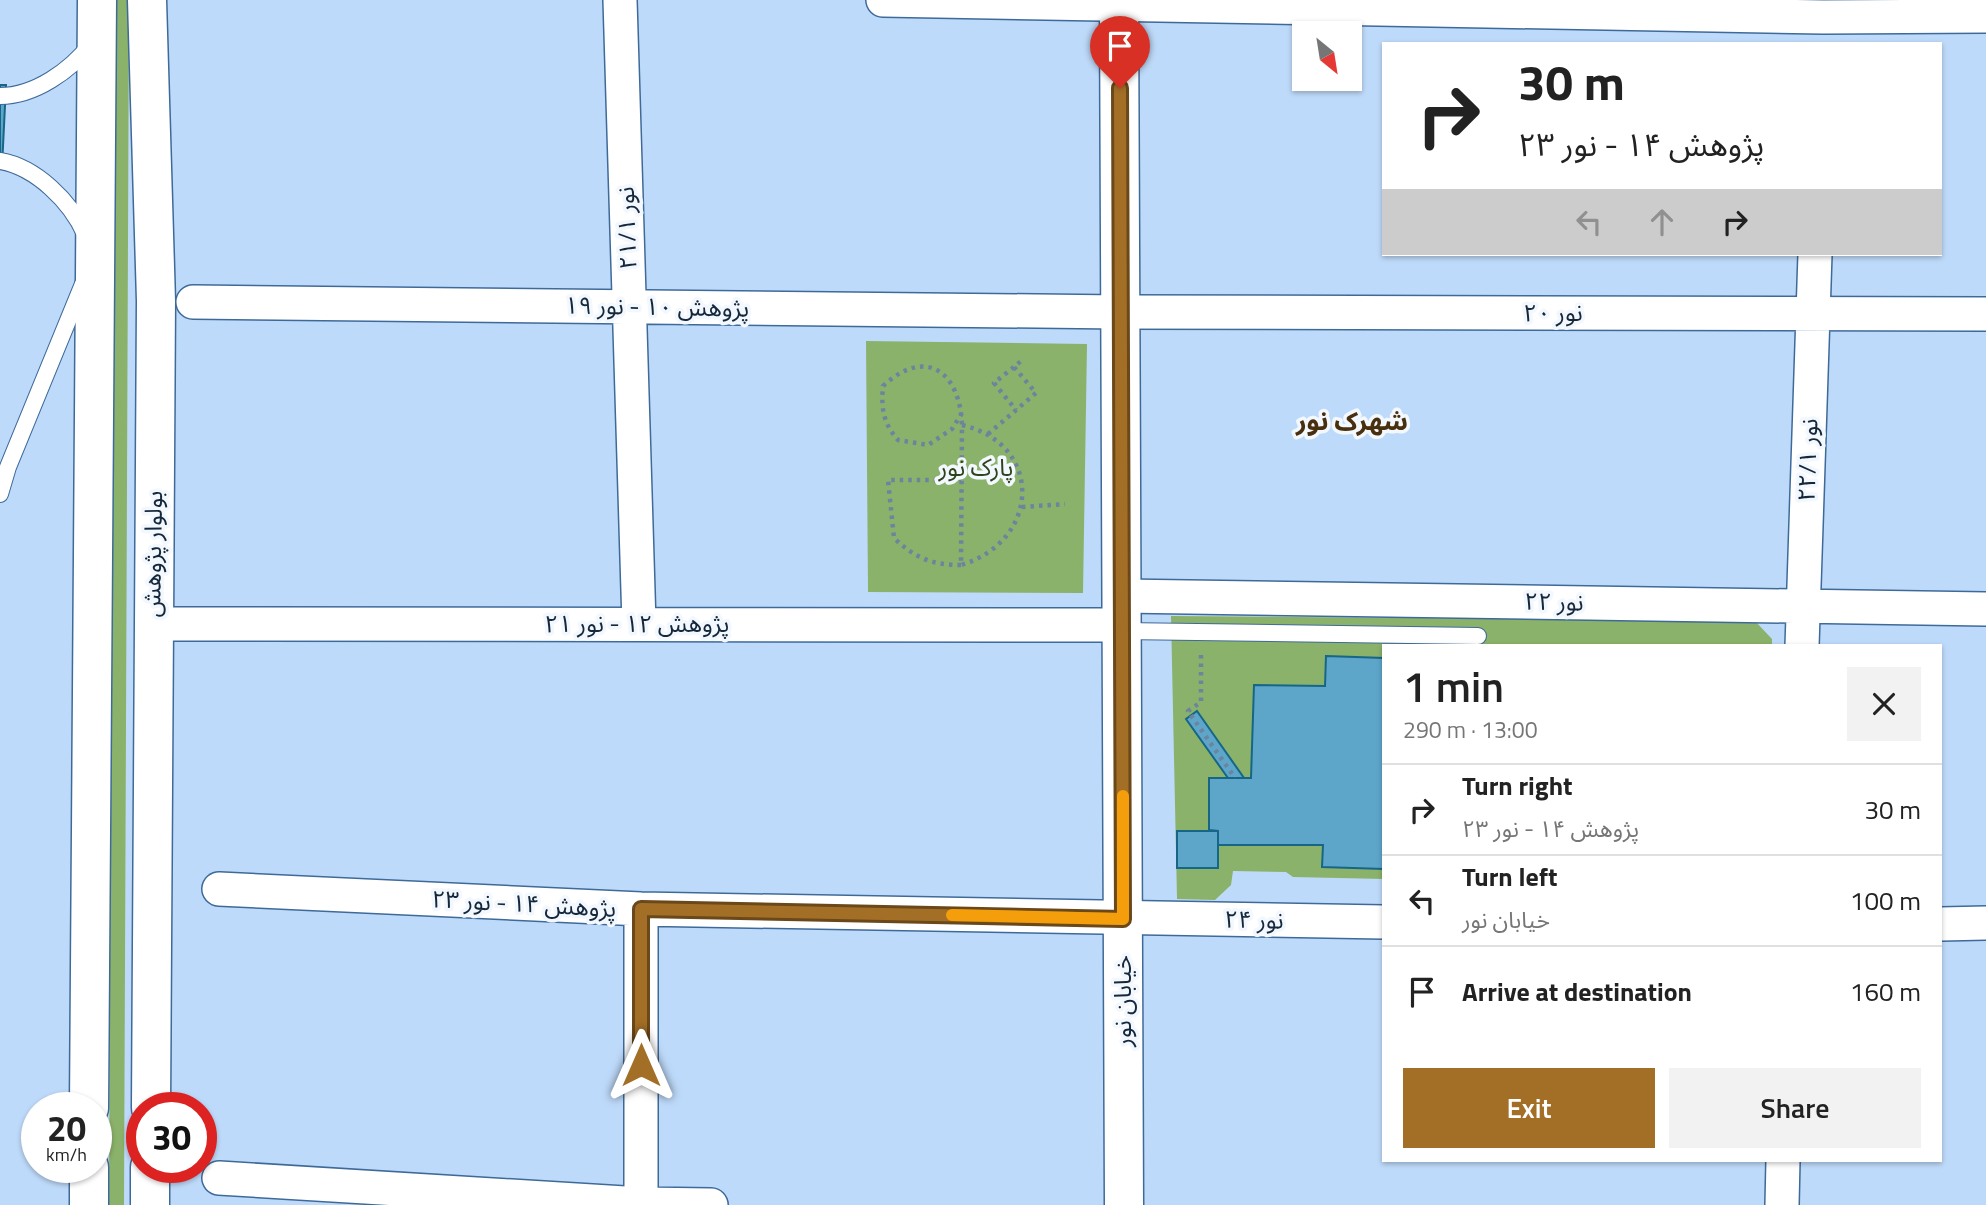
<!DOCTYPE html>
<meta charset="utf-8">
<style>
body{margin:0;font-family:"Titillium Web","Noto Sans Arabic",sans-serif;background:#f2f2f2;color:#222;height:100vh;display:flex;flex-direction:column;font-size:26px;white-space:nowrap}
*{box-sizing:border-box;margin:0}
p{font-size:23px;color:#767676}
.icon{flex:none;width:38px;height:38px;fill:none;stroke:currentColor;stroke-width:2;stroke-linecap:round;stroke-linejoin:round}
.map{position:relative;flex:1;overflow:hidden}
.drawer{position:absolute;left:1382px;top:644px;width:560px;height:518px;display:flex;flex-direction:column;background:#fff;border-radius:0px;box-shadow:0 2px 5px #0004}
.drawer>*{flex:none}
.top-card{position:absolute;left:1382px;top:42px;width:560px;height:214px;border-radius:0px;box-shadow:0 2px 5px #0004;background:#fff;color:#222;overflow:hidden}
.needle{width:46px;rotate:150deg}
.fabs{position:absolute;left:1292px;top:21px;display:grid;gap:14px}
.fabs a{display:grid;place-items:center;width:70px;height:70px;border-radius:0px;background:#fff;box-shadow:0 2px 5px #0004;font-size:35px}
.speed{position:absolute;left:21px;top:1092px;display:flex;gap:14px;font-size:35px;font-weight:700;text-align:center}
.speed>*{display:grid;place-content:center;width:91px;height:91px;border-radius:50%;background:#fff;box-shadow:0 2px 5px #0004;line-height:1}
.speed small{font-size:18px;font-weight:400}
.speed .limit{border:10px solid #d22;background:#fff;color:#111}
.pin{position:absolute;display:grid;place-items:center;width:60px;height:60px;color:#fff;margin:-72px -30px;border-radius:50% 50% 50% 0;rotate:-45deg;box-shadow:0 0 7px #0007}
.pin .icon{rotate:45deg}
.me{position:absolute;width:77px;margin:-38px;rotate:0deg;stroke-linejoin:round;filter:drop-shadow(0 0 5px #0008)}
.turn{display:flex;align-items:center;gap:24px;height:147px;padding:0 21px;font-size:32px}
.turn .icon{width:91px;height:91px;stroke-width:2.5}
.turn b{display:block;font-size:49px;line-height:60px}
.lanes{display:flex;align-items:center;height:66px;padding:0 21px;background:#0003;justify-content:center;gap:35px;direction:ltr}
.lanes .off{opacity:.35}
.round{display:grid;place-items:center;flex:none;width:74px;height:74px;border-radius:0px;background:#f2f2f2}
.overview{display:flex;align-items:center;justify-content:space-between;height:119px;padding:0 21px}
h1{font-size:42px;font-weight:600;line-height:52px}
.action{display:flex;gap:14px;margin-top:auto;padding:14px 21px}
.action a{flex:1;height:80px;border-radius:0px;background:#a36f27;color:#fff;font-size:28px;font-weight:600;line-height:80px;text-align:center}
.action a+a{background:#f2f2f2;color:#222}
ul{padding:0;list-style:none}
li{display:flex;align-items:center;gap:21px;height:91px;padding:0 21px;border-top:2px solid #e0e0e0}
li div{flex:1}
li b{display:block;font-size:26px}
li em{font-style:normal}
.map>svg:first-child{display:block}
.green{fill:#8bb26a}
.building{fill:#5da6ca;stroke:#166687;stroke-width:2}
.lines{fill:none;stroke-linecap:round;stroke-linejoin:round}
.service-casing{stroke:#3e6a99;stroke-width:18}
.minor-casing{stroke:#3e6a99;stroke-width:36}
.secondary-casing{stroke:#3e6a99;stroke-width:41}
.primary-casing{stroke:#3e6a99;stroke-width:41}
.path{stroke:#6d849f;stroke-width:4.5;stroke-dasharray:3.5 5;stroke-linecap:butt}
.service{stroke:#fff;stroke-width:16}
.minor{stroke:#fff;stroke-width:33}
.secondary{stroke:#fff;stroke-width:38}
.primary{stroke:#fff;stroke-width:38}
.route-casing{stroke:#6a4819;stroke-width:18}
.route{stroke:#a36f27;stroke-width:12}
.slow{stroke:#f59e0b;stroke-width:12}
.labels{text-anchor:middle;stroke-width:7;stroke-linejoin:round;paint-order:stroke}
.street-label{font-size:24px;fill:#14273b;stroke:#f3f8fe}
.park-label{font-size:24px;fill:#2e431b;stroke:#f3f8fe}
.neighbourhood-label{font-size:26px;font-weight:bold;fill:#482f0d;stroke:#f3f8fe}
</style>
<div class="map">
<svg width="1986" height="1205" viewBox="0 0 1986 1205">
<rect width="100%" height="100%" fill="#bedafa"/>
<path class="green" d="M 114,0 L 129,0 L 124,1205 L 109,1205 Z
M 866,341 L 1087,344 L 1083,593 L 868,592 Z
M 1171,616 L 1755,621 L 1772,639 L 1772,646 L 1384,646 L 1384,879 L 1293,877 L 1286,872 L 1233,871 L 1231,885 L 1215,900 L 1177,899 Z"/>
<path class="building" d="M 0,85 L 6,85 L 2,167 L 0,167 Z
M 1326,656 L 1384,658 L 1384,869 L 1322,867 L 1323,845 L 1218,845 L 1218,831 L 1209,830 L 1209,778 L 1251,778 L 1254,685 L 1325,686 Z
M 1197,711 L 1244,778 L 1228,778 L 1186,719 Z
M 1177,831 L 1218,831 L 1218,868 L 1177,868 Z"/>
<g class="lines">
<g class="service-casing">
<path id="service" d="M 0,96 C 35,96 71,70 91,44
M 0,161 C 36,167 71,202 85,234
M 0,494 L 8,467 L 83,284
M 1122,631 L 1478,636"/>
</g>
<g class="minor-casing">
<path id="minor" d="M 620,0 L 639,624
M 883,0 L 1823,17 L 1986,16
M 193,302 L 1121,312 L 1986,314
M 1122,596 L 1986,609
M 152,624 L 1122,625
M 1802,646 L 1815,254
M 219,889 L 641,909 L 1384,922
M 1941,924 L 1986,923
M 219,1178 L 641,1204 L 711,1205
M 641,1205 L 641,909
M 1782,1205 L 1783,1160"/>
</g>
<g class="secondary-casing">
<path id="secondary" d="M 1119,0 L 1124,1205"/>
</g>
<g class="primary-casing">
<path id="primary" d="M 147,0 L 156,301 L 151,1108
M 89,1108 L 97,0
M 89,1205 L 89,1167
M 150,1205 L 150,1167"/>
</g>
<path class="path" d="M 1014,367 L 994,383 L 1016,410
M 962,413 L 952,429 L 928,445 L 898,440 C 883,423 881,408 883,386 C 926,346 960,372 962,425
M 962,425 C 1044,444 1041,541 961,565 Z
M 988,434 L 1036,393 L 1014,367 L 1021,361
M 1022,507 L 1065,504
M 961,565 C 932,565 915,558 894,538 L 888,480 L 961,480
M 1201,655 L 1201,702 L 1188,711 L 1235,778"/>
<use href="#service" class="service"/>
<use href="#minor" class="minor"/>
<use href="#secondary" class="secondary"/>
<use href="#primary" class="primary"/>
</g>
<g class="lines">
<g class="route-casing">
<path id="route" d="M 641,1065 L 641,909 L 1123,919 L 1120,88"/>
</g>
<use href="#route" class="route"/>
<path class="slow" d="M 952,915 L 1123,919 L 1123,796"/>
</g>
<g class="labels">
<g class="street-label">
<text transform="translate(627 228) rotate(-92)" y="8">نور ۲۱/۱</text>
<text transform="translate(657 307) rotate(1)" y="8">پژوهش ۱۰ - نور ۱۹</text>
<text x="1553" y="321">نور ۲۰</text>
<text transform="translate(1808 460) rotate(-88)" y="8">نور ۲۲/۱</text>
<text transform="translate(153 554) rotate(-89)" y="8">بولوار پژوهش</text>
<text transform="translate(1554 602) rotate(1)" y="8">نور ۲۲</text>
<text x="637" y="632">پژوهش ۱۲ - نور ۲۱</text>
<text transform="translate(524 904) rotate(3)" y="8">پژوهش ۱۴ - نور ۲۳</text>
<text transform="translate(1254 920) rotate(1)" y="8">نور ۲۴</text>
<text transform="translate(1123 1001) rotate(-90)" y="8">خیابان نور</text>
</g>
<g class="park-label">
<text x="976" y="476">پارک نور</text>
</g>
<g class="neighbourhood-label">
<text x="1352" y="430">شهرک نور</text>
</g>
</g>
</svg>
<div class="fabs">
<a><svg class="needle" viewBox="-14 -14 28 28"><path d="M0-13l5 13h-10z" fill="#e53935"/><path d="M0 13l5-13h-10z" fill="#767676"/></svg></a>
</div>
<div class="speed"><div>20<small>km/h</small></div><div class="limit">30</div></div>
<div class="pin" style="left:1120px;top:88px;background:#d93025"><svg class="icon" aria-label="arrive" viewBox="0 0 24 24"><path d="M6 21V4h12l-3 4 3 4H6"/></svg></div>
<svg class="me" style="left:641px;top:1065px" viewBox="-20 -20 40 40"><path d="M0-17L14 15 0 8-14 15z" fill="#a36f27" stroke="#fff" stroke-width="4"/></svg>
<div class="top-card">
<div class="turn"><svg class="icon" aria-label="right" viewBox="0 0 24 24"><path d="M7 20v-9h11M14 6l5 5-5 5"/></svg><div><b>30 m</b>پژوهش ۱۴ - نور ۲۳</div></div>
<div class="lanes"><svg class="icon off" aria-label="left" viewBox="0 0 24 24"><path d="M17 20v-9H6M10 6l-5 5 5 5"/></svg><svg class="icon off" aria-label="ahead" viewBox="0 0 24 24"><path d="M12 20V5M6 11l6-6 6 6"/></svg><svg class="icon" aria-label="right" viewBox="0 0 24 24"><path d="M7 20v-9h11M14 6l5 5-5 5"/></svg></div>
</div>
<section class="drawer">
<div class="overview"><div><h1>1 min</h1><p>290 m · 13:00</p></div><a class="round"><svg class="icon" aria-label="close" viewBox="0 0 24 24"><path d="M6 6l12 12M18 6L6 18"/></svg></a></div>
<ul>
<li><svg class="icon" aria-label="right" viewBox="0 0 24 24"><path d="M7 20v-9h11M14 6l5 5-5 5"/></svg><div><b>Turn right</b><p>پژوهش ۱۴ - نور ۲۳</p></div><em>30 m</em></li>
<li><svg class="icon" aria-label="left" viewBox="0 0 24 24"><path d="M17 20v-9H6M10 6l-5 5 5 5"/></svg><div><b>Turn left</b><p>خیابان نور</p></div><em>100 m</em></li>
<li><svg class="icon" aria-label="arrive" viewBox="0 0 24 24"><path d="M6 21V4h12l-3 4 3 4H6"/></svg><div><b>Arrive at destination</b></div><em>160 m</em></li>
</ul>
<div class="action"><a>Exit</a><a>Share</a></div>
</section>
</div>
